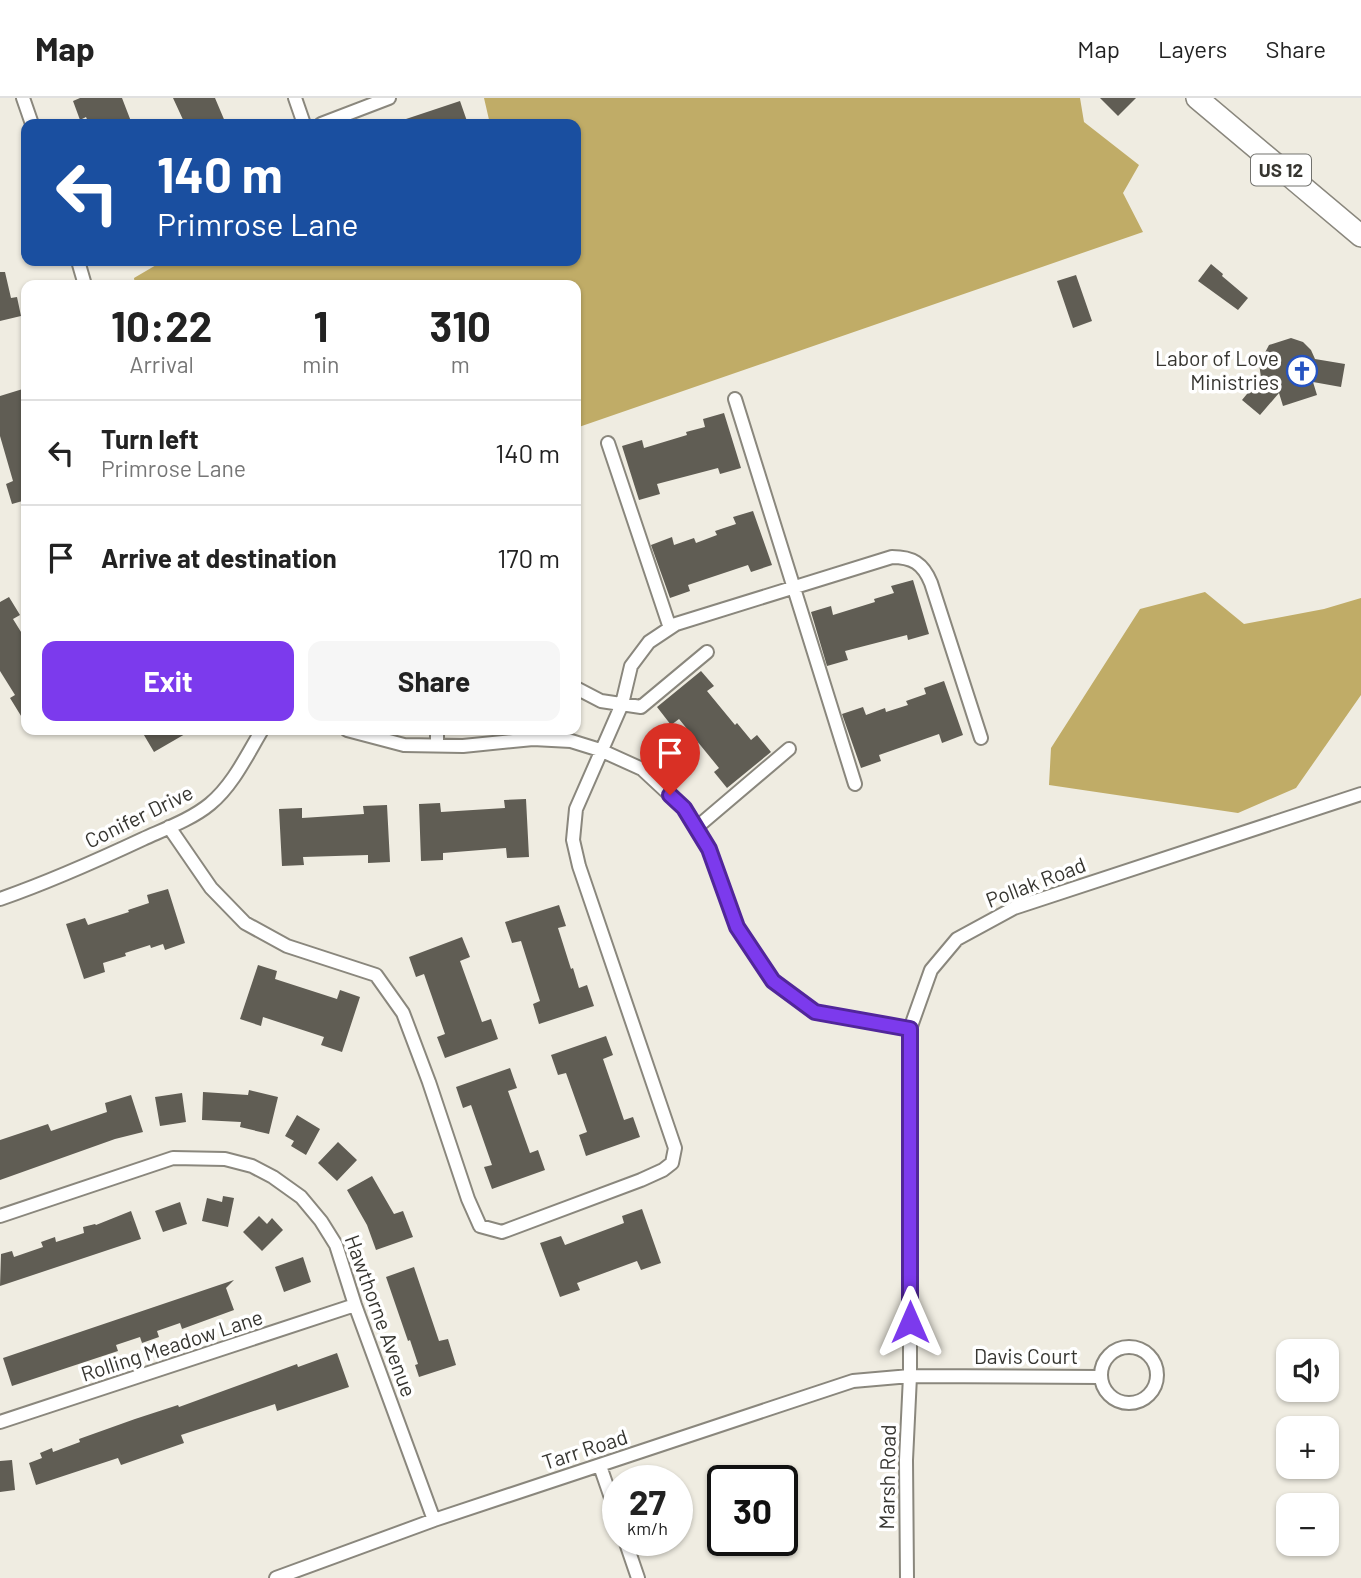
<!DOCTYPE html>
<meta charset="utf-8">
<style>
body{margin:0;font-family:Barlow,sans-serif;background:#f6f6f6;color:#222;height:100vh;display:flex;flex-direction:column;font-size:26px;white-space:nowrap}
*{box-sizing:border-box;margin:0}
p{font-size:23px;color:#767676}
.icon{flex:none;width:38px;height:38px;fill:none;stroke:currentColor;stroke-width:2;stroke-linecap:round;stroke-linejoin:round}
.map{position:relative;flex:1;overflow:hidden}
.details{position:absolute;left:21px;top:182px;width:560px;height:455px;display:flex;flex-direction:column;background:#fff;border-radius:14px;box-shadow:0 2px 5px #0004}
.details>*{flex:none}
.hud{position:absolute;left:21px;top:21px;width:560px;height:147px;border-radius:14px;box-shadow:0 2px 5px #0004;background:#1a4fa0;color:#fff;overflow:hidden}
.controls{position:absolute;left:1276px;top:1241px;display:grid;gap:14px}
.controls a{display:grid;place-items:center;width:63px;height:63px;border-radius:14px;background:#fff;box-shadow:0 2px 5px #0004;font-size:35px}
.speed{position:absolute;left:602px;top:1367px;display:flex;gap:14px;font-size:35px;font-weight:700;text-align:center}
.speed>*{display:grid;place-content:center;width:91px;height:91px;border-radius:50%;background:#fff;box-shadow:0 2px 5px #0004;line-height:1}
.speed small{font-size:18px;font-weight:400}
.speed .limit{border:4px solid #111;border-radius:10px;background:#fff;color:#111}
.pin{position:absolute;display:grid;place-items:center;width:60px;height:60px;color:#fff;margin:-72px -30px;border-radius:50% 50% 50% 0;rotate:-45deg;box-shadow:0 0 7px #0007}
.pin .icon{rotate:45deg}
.me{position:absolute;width:77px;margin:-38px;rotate:0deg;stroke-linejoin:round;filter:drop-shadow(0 0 5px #0008)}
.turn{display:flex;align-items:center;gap:24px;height:147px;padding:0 21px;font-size:32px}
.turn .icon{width:91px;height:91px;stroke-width:2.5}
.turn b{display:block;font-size:49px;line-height:60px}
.eta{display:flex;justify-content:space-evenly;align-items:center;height:119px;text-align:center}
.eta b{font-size:42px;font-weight:700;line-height:49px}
.button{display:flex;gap:14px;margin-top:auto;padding:14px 21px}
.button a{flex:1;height:80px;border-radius:14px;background:#7c3aed;color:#fff;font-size:28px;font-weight:700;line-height:80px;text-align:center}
.button a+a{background:#f6f6f6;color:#222}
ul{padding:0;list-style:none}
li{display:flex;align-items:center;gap:21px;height:105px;padding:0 21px;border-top:2px solid #e0e0e0}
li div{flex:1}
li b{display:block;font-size:26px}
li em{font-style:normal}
header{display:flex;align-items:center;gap:42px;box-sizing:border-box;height:98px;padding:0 35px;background:#fff;border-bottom:2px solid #e0e0e0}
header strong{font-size:33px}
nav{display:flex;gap:38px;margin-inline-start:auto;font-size:24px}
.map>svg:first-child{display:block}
.forest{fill:#c0ac67}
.building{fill:#605d54}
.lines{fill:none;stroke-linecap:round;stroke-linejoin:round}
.street-casing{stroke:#8a877d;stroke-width:16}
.highway-casing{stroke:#8a877d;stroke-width:24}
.street{stroke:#fff;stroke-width:12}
.highway{stroke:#fff;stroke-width:21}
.route-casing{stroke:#51269a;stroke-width:18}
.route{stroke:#7c3aed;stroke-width:12}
.labels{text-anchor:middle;stroke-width:7;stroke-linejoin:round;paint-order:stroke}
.shield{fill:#fff;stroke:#72726e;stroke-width:2}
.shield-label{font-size:19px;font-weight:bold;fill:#363530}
.poi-label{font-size:21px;fill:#363530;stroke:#fff;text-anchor:end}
.street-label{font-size:21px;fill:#363530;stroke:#fff}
</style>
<header>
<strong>Map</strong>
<nav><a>Map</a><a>Layers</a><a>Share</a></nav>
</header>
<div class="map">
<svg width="1361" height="1480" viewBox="0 0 1361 1480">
<rect width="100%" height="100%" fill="#efece1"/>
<path class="forest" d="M 484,0 L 1080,0 L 1084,24 L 1139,67 L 1123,95 L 1143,134 L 576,330 L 576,187 L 135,187 L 134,180 L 163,163 L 576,163 L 576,26 L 490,26 Z
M 1205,494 L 1244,526 L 1324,511 L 1361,500 L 1361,597 L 1296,690 L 1238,715 L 1049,687 L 1051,650 L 1140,511 Z"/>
<path class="building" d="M 80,0 L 122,0 L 132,26 L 89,26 L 86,19 L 80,22 L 73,3 Z
M 173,0 L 215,0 L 226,26 L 185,26 Z
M 1100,0 L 1136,0 L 1118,18 Z
M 460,3 L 468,26 L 398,26 L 397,24 Z
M 1211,166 L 1223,176 L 1222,178 L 1248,200 L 1238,212 L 1198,183 Z
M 0,174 L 5,174 L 11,200 L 17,199 L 21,218 L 0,223 Z
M 1076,177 L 1092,223 L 1073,230 L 1057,183 Z
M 1291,240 L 1303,244 L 1311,252 L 1315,261 L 1345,266 L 1341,289 L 1313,284 L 1317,297 L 1283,308 L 1279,295 L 1260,317 L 1242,302 L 1261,279 L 1259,266 L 1269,247 Z
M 26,290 L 26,402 L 12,406 L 6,386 L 13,383 L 0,338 L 0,298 Z
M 724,315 L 741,370 L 720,376 L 718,370 L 657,386 L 660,396 L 639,402 L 622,348 L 642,342 L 644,350 L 687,337 L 686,334 L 705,329 L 703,321 Z
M 753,413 L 772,467 L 751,474 L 748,467 L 688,487 L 690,493 L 670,500 L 651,447 L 672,439 L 674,447 L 694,440 L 696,445 L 717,437 L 715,433 L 736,426 L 733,419 Z
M 913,482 L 929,536 L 908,542 L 907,537 L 845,553 L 848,562 L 827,568 L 811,514 L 831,508 L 833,517 L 875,504 L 874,501 L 894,495 L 891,488 Z
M 9,499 L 20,517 L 13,521 L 26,542 L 26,626 L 10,600 L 15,597 L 0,573 L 0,504 Z
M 701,573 L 714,588 L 707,593 L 735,627 L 737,625 L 751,642 L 757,637 L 771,654 L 727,690 L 714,674 L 719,670 L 679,621 L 671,627 L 657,609 Z
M 944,583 L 963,637 L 942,645 L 939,636 L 879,657 L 881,663 L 861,670 L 842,616 L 863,609 L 866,617 L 885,610 L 886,614 L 908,607 L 906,603 L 926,596 L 924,590 Z
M 141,632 L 192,632 L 154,654 Z
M 526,701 L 529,759 L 507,760 L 506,750 L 443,755 L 443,762 L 421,763 L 419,706 L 440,705 L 441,714 L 505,710 L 504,702 Z
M 387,707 L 390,764 L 368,765 L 368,757 L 303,759 L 304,767 L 282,768 L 279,711 L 302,710 L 302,720 L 364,716 L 363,708 Z
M 168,791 L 185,845 L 165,852 L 163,846 L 151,850 L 150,847 L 125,855 L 126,858 L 103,865 L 105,874 L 84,881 L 66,826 L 85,820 L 88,827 L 129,814 L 128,812 L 149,805 L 147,797 Z
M 559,807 L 566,828 L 558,830 L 571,871 L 573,870 L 579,890 L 587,887 L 594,908 L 539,926 L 533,906 L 540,903 L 521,843 L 512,845 L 505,824 Z
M 462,839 L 470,859 L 460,863 L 482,924 L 491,921 L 498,941 L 445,960 L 437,939 L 445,936 L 424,876 L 416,879 L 409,859 Z
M 258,867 L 277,873 L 275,881 L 337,901 L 340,892 L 360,899 L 342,954 L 321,947 L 324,939 L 263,919 L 261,928 L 240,921 Z
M 606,938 L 613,957 L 603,961 L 624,1022 L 633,1019 L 640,1039 L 586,1058 L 579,1037 L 587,1034 L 566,975 L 558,977 L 551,957 Z
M 510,970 L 517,990 L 508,993 L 530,1055 L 538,1052 L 545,1072 L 492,1091 L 484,1069 L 492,1067 L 471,1007 L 463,1010 L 456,989 Z
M 249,992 L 278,999 L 269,1036 L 240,1029 L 241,1024 L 202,1022 L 203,994 L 248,997 Z
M 182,995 L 186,1024 L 160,1028 L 155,999 Z
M 131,997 L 143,1034 L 115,1041 L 0,1082 L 0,1042 L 48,1026 L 51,1033 L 107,1014 L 105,1005 Z
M 297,1017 L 320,1031 L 306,1057 L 291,1048 L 294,1043 L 285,1038 Z
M 338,1044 L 357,1062 L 337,1083 L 318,1065 Z
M 372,1078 L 394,1116 L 403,1113 L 413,1139 L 376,1152 L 367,1127 L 347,1092 Z
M 223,1098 L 234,1100 L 228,1129 L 202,1123 L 207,1100 L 222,1104 Z
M 180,1104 L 187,1126 L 163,1134 L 155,1113 Z
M 642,1111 L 661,1165 L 641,1172 L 637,1163 L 577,1185 L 580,1192 L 560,1199 L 540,1145 L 561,1138 L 565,1147 L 624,1125 L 622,1118 Z
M 131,1113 L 141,1141 L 0,1188 L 1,1156 L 12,1153 L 14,1159 L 43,1149 L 41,1144 L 55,1139 L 56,1144 L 84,1135 L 83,1129 L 95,1126 L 96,1127 Z
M 259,1118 L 267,1126 L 272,1120 L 283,1132 L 262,1153 L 243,1134 Z
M 303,1159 L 311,1184 L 284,1194 L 275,1169 Z
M 414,1169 L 439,1243 L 448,1241 L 456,1267 L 419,1279 L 415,1267 L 418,1266 L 410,1242 L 408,1243 L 386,1179 Z
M 234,1182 L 226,1190 L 234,1212 L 182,1231 L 180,1225 L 157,1233 L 159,1239 L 142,1245 L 140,1239 L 116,1247 L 118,1253 L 12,1288 L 3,1260 Z
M 337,1255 L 349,1289 L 277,1313 L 275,1306 L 181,1337 L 184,1345 L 121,1367 L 118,1360 L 36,1387 L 29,1365 L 42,1360 L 40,1355 L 52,1350 L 53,1354 L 80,1344 L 79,1341 L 135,1321 L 178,1307 L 179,1309 L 297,1266 L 298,1269 Z
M 12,1362 L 15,1392 L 0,1394 L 0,1363 Z"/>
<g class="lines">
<g class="street-casing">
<path id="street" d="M 23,0 L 32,26
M 295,0 L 304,26
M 321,26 L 389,0
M 78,163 L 85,187
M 735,301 L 855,686
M 608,345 L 670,530
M 576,590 L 601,603 L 641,609 L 707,554
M 347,632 L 404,647 L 463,648 L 533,641 L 571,643 L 600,652 L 642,671 L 684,710 L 709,751 L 737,829 L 773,883 L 815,914 L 910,931
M 437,648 L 437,632
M 169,729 L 211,790 L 245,825 L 287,848 L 376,877 L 403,915 L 429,984 L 468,1101 L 480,1128 L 502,1134 L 641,1082 L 663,1072 L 672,1065 L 675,1050 L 579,768 L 573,742 L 576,711 L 622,606 L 631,568 L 649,544 L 676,526 L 892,459 C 912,459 923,465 931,485 L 981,640
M 696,730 L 789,651
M 0,801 C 49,784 96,763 143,741 C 165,731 192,721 210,706 C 233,687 247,657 262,632
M 0,1118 L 173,1060 L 225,1061 L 252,1068 L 273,1079 L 301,1099 L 321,1123 L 336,1147 L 355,1207 L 434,1422
M1101 1277a28 28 0 1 1 56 0a28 28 0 1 1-56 0Z
M 0,1324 L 355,1207
M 600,1368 L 618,1420
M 625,1442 L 638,1480
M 276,1480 L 434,1422 L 853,1283 L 910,1278 L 1100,1279
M 907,1480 L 906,1362 L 910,1278 L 910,931 L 931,872 L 957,841 L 1014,810 L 1361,696"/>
</g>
<g class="highway-casing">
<path id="highway" d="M 1197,0 L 1361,138"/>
</g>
<use href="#street" class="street"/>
<use href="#highway" class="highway"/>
</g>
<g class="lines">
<g class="route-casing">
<path id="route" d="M 670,697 L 684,710 L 709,751 L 737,829 L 773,883 L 815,914 L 910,931 L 910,1224"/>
</g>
<use href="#route" class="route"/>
</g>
<defs>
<g id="church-ring" transform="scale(1.575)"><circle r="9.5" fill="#fff" stroke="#2553c1" stroke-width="1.5"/><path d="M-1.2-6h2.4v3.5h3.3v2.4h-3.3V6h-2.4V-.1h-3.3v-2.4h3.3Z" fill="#2553c1"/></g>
</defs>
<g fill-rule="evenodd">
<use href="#church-ring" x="1302" y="273"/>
</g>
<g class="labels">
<rect class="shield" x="1251" y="56.5" width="60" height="31" rx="5"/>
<g class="shield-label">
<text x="1281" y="79">US 12</text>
</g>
<g class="poi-label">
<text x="1279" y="268">Labor of Love<tspan x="1279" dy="24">Ministries</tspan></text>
</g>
<g class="street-label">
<text transform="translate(139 719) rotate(-26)" y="7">Conifer Drive</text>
<text transform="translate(1036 785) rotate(-21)" y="7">Pollak Road</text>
<text transform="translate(380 1218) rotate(70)" y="7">Hawthorne Avenue</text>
<text transform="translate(172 1248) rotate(-18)" y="7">Rolling Meadow Lane</text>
<text x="1026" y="1266">Davis Court</text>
<text transform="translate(585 1352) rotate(-18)" y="7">Tarr Road</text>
<text transform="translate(888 1379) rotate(-89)" y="7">Marsh Road</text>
</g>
</g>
</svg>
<div class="controls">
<a><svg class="icon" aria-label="sound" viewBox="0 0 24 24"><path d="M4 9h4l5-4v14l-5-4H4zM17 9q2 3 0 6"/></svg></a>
<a>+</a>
<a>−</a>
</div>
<div class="speed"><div>27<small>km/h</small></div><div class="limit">30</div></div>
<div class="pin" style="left:670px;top:697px;background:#d93025"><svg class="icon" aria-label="arrive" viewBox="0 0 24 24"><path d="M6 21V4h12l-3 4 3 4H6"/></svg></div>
<svg class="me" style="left:910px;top:1224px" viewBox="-20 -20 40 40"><path d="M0-17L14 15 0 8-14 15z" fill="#7c3aed" stroke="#fff" stroke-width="4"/></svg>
<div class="hud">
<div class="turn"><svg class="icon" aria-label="left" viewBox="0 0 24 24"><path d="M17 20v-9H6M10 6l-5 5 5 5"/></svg><div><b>140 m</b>Primrose Lane</div></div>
</div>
<section class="details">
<div class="eta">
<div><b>10:22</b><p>Arrival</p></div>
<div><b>1</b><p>min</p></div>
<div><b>310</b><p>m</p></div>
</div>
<ul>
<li><svg class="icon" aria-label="left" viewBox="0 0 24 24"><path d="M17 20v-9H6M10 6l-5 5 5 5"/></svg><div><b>Turn left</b><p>Primrose Lane</p></div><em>140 m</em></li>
<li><svg class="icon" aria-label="arrive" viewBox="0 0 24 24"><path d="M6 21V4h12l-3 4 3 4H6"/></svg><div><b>Arrive at destination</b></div><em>170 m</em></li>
</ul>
<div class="button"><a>Exit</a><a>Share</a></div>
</section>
</div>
